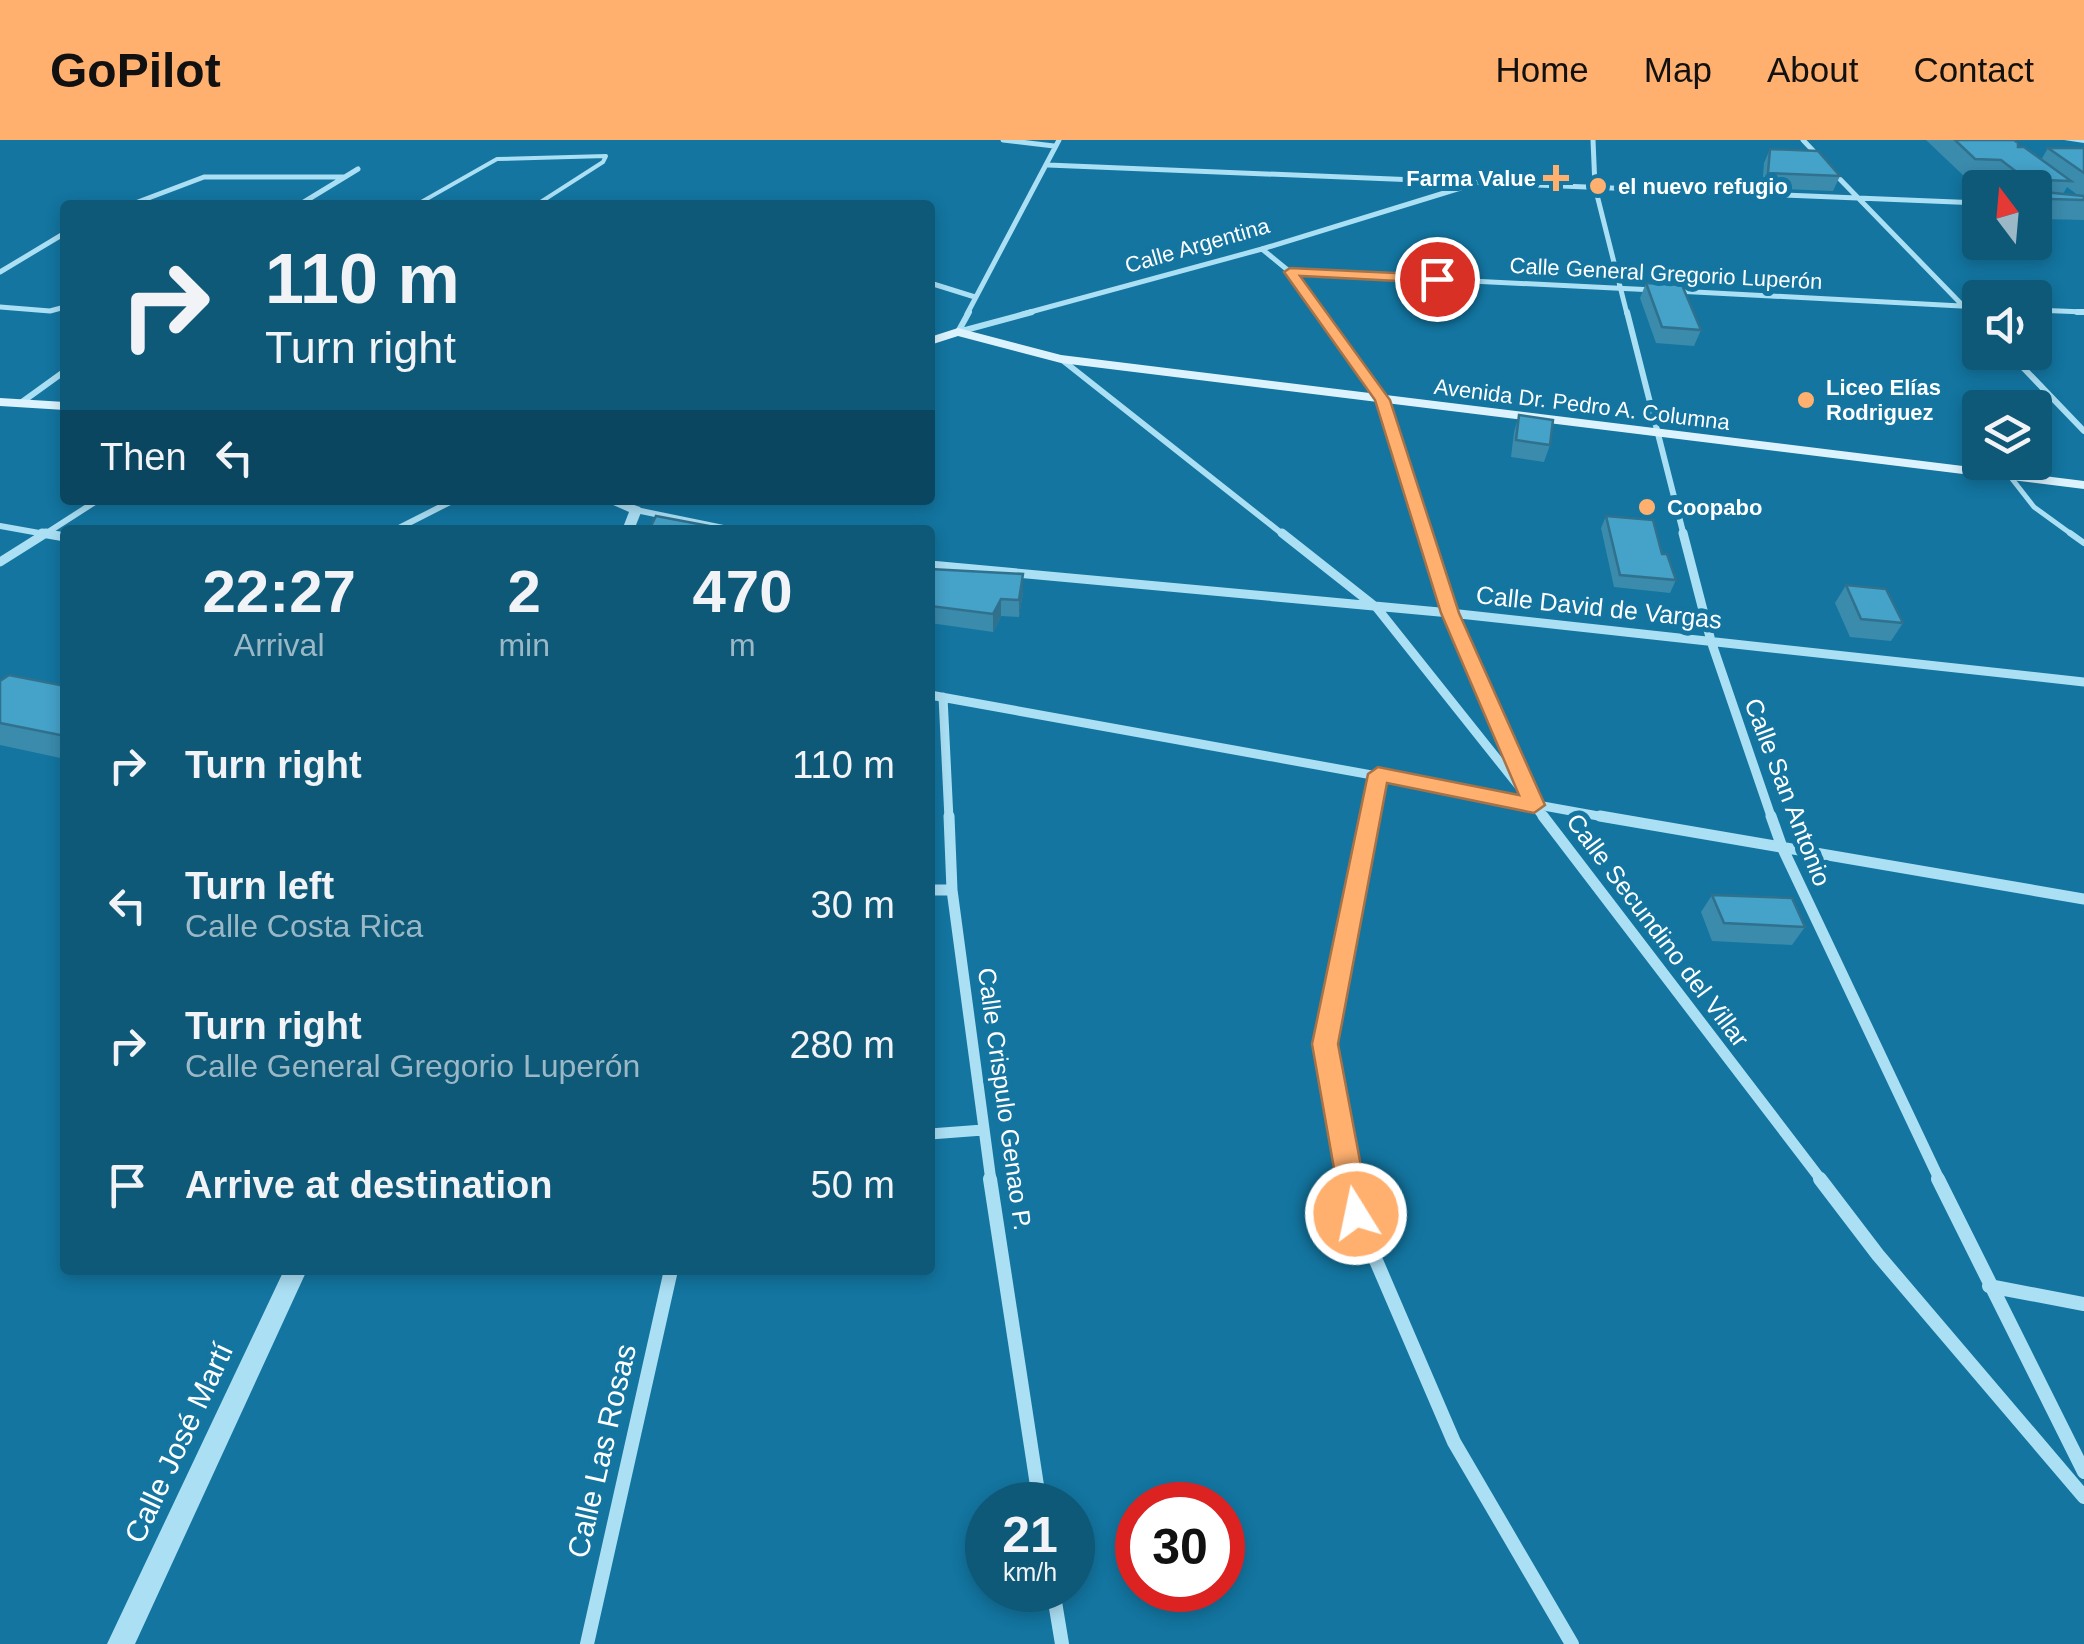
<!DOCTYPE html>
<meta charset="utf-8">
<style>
body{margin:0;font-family:Arial,sans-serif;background:#175e7d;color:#f1f3f6;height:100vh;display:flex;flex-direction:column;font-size:38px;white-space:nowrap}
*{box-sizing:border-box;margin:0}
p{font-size:32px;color:#9bb8c6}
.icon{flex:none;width:55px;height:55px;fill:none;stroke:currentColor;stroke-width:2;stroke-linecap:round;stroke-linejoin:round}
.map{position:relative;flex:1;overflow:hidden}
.side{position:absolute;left:60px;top:385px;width:875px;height:750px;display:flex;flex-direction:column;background:#0e5878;border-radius:10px;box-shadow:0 5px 15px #0003}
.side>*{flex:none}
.top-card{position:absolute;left:60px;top:60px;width:875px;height:305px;border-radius:10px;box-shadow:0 5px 15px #0003;background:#0e5878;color:#f1f3f6;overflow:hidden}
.needle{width:65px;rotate:344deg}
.tools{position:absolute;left:1962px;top:30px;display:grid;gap:20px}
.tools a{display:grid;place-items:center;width:90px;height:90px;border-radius:10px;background:#0e5878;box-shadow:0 5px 15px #0003;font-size:50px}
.speed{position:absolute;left:965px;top:1342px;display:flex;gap:20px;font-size:50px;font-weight:700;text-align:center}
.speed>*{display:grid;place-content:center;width:130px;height:130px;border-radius:50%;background:#0e5878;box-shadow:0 5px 15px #0003;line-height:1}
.speed small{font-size:25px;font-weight:400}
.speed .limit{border:15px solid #d22;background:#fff;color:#111}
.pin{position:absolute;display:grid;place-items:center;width:85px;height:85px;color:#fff;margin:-42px;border:5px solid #fff;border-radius:50%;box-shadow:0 2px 10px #0007}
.me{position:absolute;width:110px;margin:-55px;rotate:350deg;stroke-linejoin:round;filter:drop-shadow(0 0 8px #0008)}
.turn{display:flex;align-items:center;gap:35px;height:210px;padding:0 40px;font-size:45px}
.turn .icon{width:130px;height:130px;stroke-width:2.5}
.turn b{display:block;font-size:70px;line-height:85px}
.then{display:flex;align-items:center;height:95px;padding:0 40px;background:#0003;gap:20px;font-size:38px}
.eta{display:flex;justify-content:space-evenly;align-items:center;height:170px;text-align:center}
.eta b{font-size:60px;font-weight:600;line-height:70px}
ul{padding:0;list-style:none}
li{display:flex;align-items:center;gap:30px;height:140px;padding:0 40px}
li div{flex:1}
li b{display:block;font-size:38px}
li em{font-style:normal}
header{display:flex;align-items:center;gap:60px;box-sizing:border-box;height:140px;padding:0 50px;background:#ffb06f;color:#111}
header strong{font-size:48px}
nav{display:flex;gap:55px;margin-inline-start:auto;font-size:35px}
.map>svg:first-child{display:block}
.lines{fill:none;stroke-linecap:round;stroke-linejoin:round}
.service-far2{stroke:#abdff4;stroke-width:4}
.service-far1{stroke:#abdff4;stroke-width:5}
.service{stroke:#abdff4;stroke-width:6}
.minor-far4{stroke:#abdff4;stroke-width:5}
.minor-far3{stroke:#abdff4;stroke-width:6}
.minor-far2{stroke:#abdff4;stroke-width:9}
.minor-far1{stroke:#abdff4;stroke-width:11}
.minor{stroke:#abdff4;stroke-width:14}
.tertiary{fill:#abdff4;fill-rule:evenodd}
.secondary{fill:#dcf3fd;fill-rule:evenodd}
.wall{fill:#3b8bad;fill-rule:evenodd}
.shaded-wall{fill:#30718d}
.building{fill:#45a2c9;stroke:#30718d;stroke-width:2.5}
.route{fill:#ffb06f;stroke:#a67248;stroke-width:2.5}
.poi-dot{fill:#ffb06f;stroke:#1375a0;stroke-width:4}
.labels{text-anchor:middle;stroke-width:10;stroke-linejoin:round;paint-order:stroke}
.far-poi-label{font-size:22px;font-weight:bold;fill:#fff;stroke:#1375a0;text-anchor:start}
.far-street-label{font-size:22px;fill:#fff;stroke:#1375a0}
.street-label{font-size:25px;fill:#fff;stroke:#1375a0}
.near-street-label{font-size:30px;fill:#fff;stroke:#1375a0}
</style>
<header>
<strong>GoPilot</strong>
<nav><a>Home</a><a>Map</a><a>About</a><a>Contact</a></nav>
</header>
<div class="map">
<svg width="2084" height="1504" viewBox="0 0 2084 1504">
<rect width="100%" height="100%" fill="#1375a0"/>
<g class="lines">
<path class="service-far2" d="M 416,65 L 497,19 L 606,16 L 603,22 L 536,65"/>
<path class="service-far1" d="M 2009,335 L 2034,367 L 2074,396"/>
<path class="service" d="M 2070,393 L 2084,403"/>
<path class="minor-far4" d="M 1003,0 L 1054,6
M 1593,0 L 1595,47 L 1627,174
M 1803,0 L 1820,18
M 1048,25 L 1980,63
M 1831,30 L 1971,174
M 130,65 L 204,37 L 345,37
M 299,65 L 358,29
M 1262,109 L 1290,132 L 1320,174
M 0,132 L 65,93
M 1290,132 L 1654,150
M 930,143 L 975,157
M 1676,151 L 1980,167
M 0,167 L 50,171 L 65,167
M 2035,170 L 2084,172
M 967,174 L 1059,0
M 1023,174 L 1262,109 L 1467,46"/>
<path class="minor-far3" d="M 1319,172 L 1382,260 L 1425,396
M 1627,172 L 1684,396
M 1968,172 L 1980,184
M 2077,172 L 2084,172
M 958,192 L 1032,172
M 958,192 L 969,172
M 2008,212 L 2084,291
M 1061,219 L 1285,396
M 22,262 L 65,231
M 636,370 L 733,390
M 0,386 L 56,396
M 395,390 L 454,360
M 42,396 L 98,360"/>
<path class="minor-far2" d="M 42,393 L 65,397
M 1282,393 L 1377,468 L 1545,679
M 1424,393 L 1450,473 L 1528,650
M 1683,393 L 1711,501 L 1772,679
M 0,422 L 46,393
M 930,425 L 1450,473 L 2084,542
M 930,555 L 1615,679
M 943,557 L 949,679
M 1369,679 L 1378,634"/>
<path class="minor-far1" d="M 949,676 L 952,750 L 991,1041
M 1543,676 L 1822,1041
M 1600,676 L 2084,759
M 1771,676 L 1782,707 L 1940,1041
M 930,750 L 952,750
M 930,994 L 983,990
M 1350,1041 L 1325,904 L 1370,676"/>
<path class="minor" d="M 990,1039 L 1040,1365
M 1350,1039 L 1356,1074 L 1454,1302 L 1572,1504
M 1820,1039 L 1878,1115 L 2084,1357
M 1938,1039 L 2084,1332
M 1989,1146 L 2084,1164
M 1053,1450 L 1062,1504
M 587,1504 L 671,1130"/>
<path class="tertiary" d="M 2064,0 L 2084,0 L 2084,3 Z
M 602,360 L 620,360 L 640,367 L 642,370 L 634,390 L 622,390 L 629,372 Z
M 284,1130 L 307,1130 L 135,1504 L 107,1504 Z"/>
<path class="secondary" d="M 958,188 L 1061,215 L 2084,341 L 2084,349 L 1061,223 L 958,196 L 930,205 L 930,197 Z
M 0,258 L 65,262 L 65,270 L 0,266 Z"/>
</g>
<path class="wall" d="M 1926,0 L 2015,0 L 2018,7 L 2041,20 L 2048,8 L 2084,8 L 2084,80 L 2041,79 L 2035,74 L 2035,48 L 2003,48 L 1991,38 L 1965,37 ZM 2067,47 L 2079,56 L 2063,54 Z
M 1770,9 L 1840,36 L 1833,51 L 1762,48 L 1764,23 Z
M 1646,143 L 1701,190 L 1694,206 L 1656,203 L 1640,158 Z
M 1519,275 L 1550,305 L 1544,322 L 1511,317 L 1514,292 Z
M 1606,376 L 1662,414 L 1676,440 L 1670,453 L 1614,447 L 1601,388 Z
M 930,429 L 1023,434 L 1023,452 L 1019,477 L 1001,476 L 993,492 L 930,483 Z
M 1846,445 L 1903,483 L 1891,501 L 1850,497 L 1835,463 Z
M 0,541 L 65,546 L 65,619 L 0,605 Z
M 1712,755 L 1805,787 L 1792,805 L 1712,801 L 1701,772 Z"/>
<path class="shaded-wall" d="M 1023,434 L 1023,452 L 1019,477 L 1019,460 Z
M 1001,459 L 1001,476 L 993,492 L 993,474 Z"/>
<path class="building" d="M 1955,0 L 2014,0 L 2018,3 L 2018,7 L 2024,7 L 2071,41 L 2044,40 L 2040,45 L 2044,52 L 2084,56 L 2084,60 L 2052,59 L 2001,20 L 1975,19 Z
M 2048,8 L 2084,8 L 2084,33 Z
M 1770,9 L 1818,11 L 1840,36 L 1768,33 Z
M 1646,143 L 1682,145 L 1701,190 L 1662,187 Z
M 1519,275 L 1553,280 L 1550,305 L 1516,300 Z
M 656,376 L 725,389 L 729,390 L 649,390 Z
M 1606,376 L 1653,380 L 1662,414 L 1667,414 L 1676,440 L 1620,435 Z
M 930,429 L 1023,434 L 1019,460 L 1001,459 L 993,474 L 930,466 Z
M 1846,445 L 1886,449 L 1903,483 L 1861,479 Z
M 9,535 L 65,546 L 65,596 L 0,583 L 0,541 Z
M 1712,755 L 1792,758 L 1805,787 L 1724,783 Z"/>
<path class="route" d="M 1290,128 L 1437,135 L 1444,139 L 1437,143 L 1300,136 L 1390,260 L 1459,473 L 1545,665 L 1534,673 L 1387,643 L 1338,904 L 1370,1074 L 1366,1084 L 1356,1087 L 1346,1084 L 1342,1074 L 1312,904 L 1368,634 L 1378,627 L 1519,655 L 1441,473 L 1375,260 L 1284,132 Z"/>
<g class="poi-dot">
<path d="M1551 23h10v10h10v10h-10v10h-10v-10h-10v-10h10z"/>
<circle cx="1598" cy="46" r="10"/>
<circle cx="1806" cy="260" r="10"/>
<circle cx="1647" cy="367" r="10"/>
</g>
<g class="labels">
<g class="far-poi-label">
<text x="1536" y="46" text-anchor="end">Farma Value</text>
<text x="1618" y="54">el nuevo refugio</text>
<text x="1826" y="255">Liceo Elías<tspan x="1826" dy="25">Rodriguez</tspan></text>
<text x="1667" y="375">Coopabo</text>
</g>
<g class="far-street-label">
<text transform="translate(1197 105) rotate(-16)" y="8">Calle Argentina</text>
<text transform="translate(1666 133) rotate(3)" y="8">Calle General Gregorio Luperón</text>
<text transform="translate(1582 264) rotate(7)" y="8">Avenida Dr. Pedro A. Columna</text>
</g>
<g class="street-label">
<text transform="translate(1599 467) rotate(6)" y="9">Calle David de Vargas</text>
<text transform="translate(1788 652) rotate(69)" y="9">Calle San Antonio</text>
<text transform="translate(1658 790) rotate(53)" y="9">Calle Secundino del Villar</text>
<text transform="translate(1005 959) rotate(82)" y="9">Calle Crispulo Genao P.</text>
</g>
<g class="near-street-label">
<text transform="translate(179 1303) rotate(-65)" y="10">Calle José Martí</text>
<text transform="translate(602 1311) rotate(-77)" y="10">Calle Las Rosas</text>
</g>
</g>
</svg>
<div class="tools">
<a><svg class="needle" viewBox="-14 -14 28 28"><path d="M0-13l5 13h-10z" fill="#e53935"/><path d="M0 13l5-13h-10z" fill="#9bb8c6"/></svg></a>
<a><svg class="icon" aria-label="sound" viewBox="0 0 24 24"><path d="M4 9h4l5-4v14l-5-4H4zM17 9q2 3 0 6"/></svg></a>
<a><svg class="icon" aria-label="layers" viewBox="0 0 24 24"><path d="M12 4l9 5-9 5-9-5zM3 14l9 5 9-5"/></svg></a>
</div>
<div class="speed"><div>21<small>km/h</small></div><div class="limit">30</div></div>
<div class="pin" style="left:1437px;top:139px;background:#d93025"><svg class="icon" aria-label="arrive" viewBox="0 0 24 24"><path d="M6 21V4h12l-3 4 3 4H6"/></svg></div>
<svg class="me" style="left:1356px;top:1074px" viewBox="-20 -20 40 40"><circle r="17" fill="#ffb06f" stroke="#fff" stroke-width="3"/><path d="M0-11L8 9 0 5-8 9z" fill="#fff"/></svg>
<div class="top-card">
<div class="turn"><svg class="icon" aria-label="right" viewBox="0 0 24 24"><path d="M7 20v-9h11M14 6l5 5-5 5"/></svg><div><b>110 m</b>Turn right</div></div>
<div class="then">Then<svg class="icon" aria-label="left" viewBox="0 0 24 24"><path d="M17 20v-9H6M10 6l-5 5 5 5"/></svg></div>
</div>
<section class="side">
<div class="eta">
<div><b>22:27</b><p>Arrival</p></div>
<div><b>2</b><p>min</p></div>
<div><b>470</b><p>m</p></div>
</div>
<ul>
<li><svg class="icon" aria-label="right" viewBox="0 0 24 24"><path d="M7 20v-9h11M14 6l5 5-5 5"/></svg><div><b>Turn right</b></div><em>110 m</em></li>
<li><svg class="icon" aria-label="left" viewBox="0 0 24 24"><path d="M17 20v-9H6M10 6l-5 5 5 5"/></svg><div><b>Turn left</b><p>Calle Costa Rica</p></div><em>30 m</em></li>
<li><svg class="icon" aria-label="right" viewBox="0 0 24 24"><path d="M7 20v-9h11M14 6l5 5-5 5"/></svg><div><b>Turn right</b><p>Calle General Gregorio Luperón</p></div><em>280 m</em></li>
<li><svg class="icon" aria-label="arrive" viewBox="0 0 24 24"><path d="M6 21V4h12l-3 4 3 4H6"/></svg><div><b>Arrive at destination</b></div><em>50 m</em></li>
</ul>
</section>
</div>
